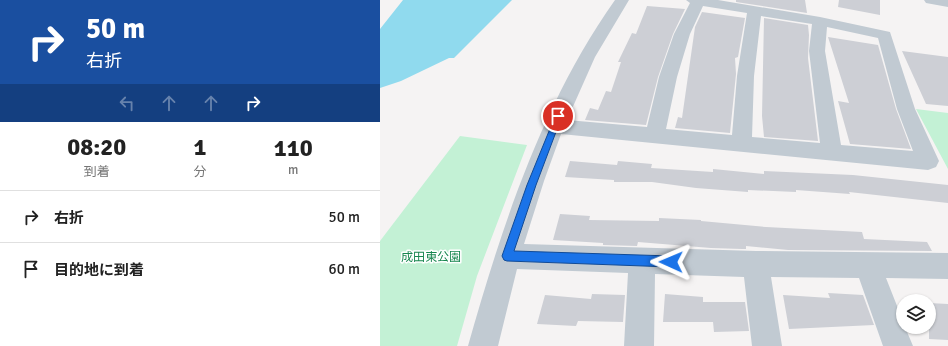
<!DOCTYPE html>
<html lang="ja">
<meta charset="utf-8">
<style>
body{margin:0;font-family:Signika,"Noto Sans JP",sans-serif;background:#f2f2f2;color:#222;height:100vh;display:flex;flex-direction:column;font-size:15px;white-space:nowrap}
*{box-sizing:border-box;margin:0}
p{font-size:13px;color:#767676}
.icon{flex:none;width:22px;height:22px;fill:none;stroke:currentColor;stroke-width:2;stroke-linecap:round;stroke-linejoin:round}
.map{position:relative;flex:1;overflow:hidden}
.panel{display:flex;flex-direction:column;background:#fff;width:380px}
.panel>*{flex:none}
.guide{background:#1a4fa0;color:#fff;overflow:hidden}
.controls{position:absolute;left:516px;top:294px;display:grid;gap:8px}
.controls a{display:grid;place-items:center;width:40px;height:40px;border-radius:50%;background:#fff;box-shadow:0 1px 3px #0004;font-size:20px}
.pin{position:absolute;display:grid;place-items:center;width:34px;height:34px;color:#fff;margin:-17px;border:2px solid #fff;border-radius:50%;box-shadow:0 1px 4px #0007}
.me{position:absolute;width:44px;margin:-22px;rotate:271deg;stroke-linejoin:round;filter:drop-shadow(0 0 3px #0008)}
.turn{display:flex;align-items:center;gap:14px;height:84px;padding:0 20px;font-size:18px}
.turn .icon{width:52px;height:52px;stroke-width:2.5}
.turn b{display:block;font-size:28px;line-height:34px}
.lanes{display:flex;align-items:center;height:38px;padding:0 20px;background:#0003;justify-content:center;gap:20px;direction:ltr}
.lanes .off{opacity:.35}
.eta{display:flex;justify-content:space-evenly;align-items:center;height:68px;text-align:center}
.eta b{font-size:24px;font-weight:800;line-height:28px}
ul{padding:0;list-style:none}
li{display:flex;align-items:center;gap:12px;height:52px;padding:0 20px;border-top:1px solid #e0e0e0}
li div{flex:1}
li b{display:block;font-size:15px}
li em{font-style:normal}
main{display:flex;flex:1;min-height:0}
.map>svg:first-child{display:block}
.green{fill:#c3f1d5}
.water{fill:#90daee}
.building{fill:#cdcfd5}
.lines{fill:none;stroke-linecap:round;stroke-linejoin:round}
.minor{fill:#c1cad2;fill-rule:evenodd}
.route{fill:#1a73e8;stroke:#114b97}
.labels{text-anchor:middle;stroke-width:3;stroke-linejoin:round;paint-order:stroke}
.park-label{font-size:12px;fill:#17864f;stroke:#fff}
</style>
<main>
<section class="panel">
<div class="guide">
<div class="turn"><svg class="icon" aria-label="right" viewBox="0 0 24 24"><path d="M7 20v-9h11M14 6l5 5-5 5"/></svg><div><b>50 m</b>右折</div></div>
<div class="lanes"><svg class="icon off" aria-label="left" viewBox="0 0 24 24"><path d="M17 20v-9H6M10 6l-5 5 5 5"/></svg><svg class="icon off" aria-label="ahead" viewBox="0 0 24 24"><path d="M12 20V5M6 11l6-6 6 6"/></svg><svg class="icon off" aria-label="ahead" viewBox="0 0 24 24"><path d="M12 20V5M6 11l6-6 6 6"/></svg><svg class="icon" aria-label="right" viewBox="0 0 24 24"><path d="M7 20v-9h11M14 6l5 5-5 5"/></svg></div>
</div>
<div class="eta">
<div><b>08:20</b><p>到着</p></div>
<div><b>1</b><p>分</p></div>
<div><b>110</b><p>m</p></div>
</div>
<ul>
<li><svg class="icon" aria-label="right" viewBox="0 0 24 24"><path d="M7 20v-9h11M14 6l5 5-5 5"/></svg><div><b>右折</b></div><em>50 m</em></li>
<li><svg class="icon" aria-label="arrive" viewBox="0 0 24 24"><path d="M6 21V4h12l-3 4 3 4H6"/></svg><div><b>目的地に到着</b></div><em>60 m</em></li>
</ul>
</section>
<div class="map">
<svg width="568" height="346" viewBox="0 0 568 346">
<rect width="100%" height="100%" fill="#f5f3f3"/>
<path class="green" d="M 536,109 L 568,113 L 568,169 Z
M 80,136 L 147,145 L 97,276 L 77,346 L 0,346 L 0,241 Z"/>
<path class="water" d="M 23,0 L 132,0 L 74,58 L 69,58 L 21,81 L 0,88 L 0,29 Z"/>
<path class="building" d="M 356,0 L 425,0 L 427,13 L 356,2 Z
M 459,0 L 500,0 L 500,15 L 458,7 Z
M 267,6 L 305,9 L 293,34 L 278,77 L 266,125 L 205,120 L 210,108 L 218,110 L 226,91 L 231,92 L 241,62 L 238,62 L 252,33 L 256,34 Z
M 322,12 L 365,18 L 358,57 L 355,58 L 356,74 L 350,133 L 295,128 L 298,117 L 302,118 L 315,27 Z
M 384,18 L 428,25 L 429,35 L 428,58 L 438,141 L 384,137 L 382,116 Z
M 448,37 L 498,45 L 516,109 L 531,149 L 470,144 L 458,101 L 469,103 Z
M 522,51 L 568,57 L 568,106 L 546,104 Z
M 190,161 L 237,165 L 238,161 L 272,164 L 271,168 L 333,172 L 333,169 L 384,174 L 384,171 L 473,175 L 568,185 L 568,203 L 469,192 L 470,194 L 416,190 L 416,192 L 368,190 L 368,192 L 316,188 L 272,182 L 234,182 L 234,180 L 185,177 Z
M 180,214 L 210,216 L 209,220 L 279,221 L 279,218 L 321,220 L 321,221 L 386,227 L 482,232 L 484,239 L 547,242 L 552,251 L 408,250 L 366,246 L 366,249 L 362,249 L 331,248 L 258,242 L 257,246 L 223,245 L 223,243 L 173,240 Z
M 448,293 L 483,295 L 494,325 L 409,329 L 403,295 L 450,298 Z
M 212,294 L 245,295 L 243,322 L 198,321 L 196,326 L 157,324 L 165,295 L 211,299 Z
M 285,294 L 323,297 L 323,302 L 365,302 L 369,331 L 334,332 L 333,322 L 283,322 Z
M 549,303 L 568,304 L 568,340 L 549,339 Z"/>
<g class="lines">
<path class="minor" d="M 235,0 L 249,0 L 215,57 L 187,120 L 267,127 L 279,77 L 294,34 L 310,3 L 306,0 L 338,0 L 440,17 L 510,32 L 535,109 L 559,161 L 556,167 L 548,170 L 181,134 L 164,181 L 144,244 L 376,251 L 568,253 L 568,279 L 506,278 L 523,321 L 523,327 L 525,327 L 533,346 L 503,346 L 479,278 L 391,277 L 402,346 L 372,346 L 364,277 L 275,274 L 274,346 L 244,346 L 248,273 L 137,269 L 118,346 L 88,346 C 122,226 162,103 235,0 ZM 323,6 L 367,13 L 357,76 L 352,135 L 286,129 L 297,77 L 310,34 ZM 381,16 L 432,24 L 429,51 L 440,143 L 372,137 L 374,76 ZM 447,27 L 498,38 L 517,109 L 533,151 L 461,145 L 445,51 Z
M 544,0 L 568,0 L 568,7 L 546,3 Z"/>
</g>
<path class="route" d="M 176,114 L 178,114 L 182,116 L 156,185 L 134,251 L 291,256 L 295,258 L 296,262 L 295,266 L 291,267 L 127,261 L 124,260 L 122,256 L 147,185 Z"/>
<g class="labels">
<g class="park-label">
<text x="51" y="261">成田東公園</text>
</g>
</g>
</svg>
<div class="controls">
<a><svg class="icon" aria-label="layers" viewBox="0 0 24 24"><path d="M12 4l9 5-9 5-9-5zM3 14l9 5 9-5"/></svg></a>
</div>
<div class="pin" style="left:178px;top:116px;background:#d93025"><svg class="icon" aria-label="arrive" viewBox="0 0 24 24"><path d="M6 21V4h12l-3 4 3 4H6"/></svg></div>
<svg class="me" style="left:291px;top:262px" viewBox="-20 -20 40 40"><path d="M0-17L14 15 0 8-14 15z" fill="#1a73e8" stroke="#fff" stroke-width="4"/></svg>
</div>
</main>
